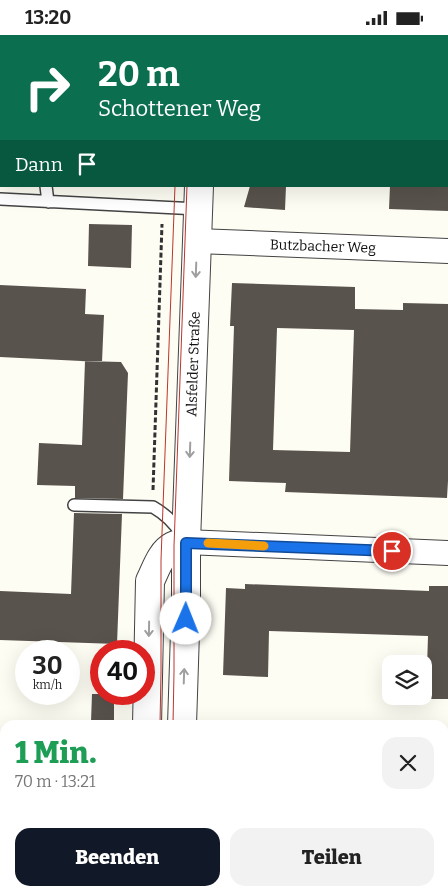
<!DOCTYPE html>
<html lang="de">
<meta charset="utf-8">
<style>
body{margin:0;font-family:Bitter,serif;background:#f2f2f2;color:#222;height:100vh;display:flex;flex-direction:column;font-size:19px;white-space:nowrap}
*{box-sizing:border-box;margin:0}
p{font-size:16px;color:#767676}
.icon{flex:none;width:28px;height:28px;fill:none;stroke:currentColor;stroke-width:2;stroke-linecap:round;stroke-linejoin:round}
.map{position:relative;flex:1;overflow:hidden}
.drawer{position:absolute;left:0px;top:685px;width:449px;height:176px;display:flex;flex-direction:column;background:#fff;border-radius:15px 15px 0 0;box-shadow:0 5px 20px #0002}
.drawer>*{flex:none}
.top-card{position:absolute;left:0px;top:0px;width:449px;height:152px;box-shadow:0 5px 20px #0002;background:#0b6e4f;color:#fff;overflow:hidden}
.fabs{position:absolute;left:382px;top:620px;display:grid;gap:10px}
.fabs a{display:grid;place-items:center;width:50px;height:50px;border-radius:10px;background:#fff;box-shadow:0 5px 20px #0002;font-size:25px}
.speed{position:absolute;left:15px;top:605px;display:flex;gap:10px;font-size:25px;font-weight:700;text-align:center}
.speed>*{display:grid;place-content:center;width:65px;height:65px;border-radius:50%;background:#fff;box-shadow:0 5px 20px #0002;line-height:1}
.speed small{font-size:12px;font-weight:400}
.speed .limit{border:8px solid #d22;background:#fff;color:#111}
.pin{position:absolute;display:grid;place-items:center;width:42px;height:42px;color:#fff;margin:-21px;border:2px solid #fff;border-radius:50%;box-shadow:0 1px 5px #0007}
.me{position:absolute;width:55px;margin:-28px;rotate:1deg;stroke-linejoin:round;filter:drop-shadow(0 0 4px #0008)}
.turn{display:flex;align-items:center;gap:18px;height:105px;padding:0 15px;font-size:22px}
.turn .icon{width:65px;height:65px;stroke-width:2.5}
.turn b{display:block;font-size:35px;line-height:42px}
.then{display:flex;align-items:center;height:48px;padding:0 15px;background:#0003;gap:10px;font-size:19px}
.round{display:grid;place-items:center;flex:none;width:52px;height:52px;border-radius:15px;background:#f2f2f2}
.summary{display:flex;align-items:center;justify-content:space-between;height:85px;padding:0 15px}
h1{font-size:30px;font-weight:800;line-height:38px;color:#1e9e55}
.button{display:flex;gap:10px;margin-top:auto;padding:10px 15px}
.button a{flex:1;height:58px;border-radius:15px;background:#111827;color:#fff;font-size:20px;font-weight:800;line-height:58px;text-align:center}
.button a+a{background:#f2f2f2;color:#222}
.status{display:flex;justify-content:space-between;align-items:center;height:35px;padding:0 25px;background:#fff;direction:ltr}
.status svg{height:14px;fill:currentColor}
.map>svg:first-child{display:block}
.building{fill:#59534d;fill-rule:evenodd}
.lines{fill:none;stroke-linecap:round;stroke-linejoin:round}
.service-casing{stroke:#434343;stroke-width:14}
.minor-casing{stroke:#434343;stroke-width:26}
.tertiary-casing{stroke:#434343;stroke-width:30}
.path{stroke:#323232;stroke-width:3;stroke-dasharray:5 2.5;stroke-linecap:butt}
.service{stroke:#fff;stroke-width:11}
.minor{stroke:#fff;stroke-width:24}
.tertiary{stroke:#fff;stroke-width:28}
.tram{stroke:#bb352d;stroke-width:1}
.oneway{stroke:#9f9f9f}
.route-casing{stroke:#114b97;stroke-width:12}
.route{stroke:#1a73e8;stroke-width:9}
.slow{stroke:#f59e0b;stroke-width:9}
.labels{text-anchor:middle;stroke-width:5;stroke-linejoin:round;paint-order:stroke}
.street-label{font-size:14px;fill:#101010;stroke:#fff}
</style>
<div class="status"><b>13:20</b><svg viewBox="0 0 49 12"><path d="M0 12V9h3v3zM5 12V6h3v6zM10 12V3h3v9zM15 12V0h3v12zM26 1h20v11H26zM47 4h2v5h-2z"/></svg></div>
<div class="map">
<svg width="448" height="861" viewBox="0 0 448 861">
<rect width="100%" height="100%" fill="#fefdf4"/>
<path class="building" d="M 250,151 L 286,151 L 285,175 L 244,172 Z
M 390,151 L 448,151 L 448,176 L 389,174 Z
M 89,189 L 132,190 L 131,233 L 88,231 Z
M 232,248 L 355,252 L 355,274 L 403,275 L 403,268 L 448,269 L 448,446 L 447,463 L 285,457 L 286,448 L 229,446 L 234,291 L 230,291 ZM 277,293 L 354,295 L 350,417 L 273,415 Z
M 0,250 L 86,254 L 85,279 L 104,280 L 102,327 L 0,322 Z
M 85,326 L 121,327 L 128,338 L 123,464 L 75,463 L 75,451 L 37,450 L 39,408 L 82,410 Z
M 74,478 L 122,479 L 117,609 L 0,605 L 0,556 L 71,559 Z
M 245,549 L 429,556 L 429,551 L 448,551 L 448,664 L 426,664 L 428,601 L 269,596 L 268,642 L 223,640 L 226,553 L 245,554 Z
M 92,659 L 114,659 L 114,688 L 91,687 Z"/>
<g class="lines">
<g class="service-casing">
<path id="service" d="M 46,151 L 48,167
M 0,164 L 198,174
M 74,470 L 153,472 C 165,479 174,487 181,499"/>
</g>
<g class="minor-casing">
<path id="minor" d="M 197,206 L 448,216
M 186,507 L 448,518"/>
</g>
<g class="tertiary-casing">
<path id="tertiary" d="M 203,1 L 203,0
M 147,690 L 150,546 C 156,534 161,517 173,511 C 177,509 182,509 186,507 L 199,151
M 182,690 L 186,566 L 186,507
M 142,861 L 142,856
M 176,861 L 176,856"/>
</g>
<path class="path" d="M 171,1 L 171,0
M 153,455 L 162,189"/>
<use href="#service" class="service"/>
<use href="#minor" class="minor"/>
<use href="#tertiary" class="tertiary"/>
<path class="tram" d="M 181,1 L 181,0
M 193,1 L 193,0
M 160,690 L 161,637 L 161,525 L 175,151
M 173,690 L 174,637 L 174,511 L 187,151
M 155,861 L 155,856
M 167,861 L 167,856"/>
</g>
<defs><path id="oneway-shaft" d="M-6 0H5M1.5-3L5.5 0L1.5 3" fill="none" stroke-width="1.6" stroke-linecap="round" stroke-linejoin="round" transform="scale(1.25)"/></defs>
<g class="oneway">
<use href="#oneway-shaft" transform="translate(196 235) rotate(92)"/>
<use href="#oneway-shaft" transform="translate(190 415) rotate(92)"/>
<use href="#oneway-shaft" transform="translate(149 594) rotate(91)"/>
<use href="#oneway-shaft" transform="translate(184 641) rotate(-88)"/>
</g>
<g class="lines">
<g class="route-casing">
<path id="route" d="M 186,584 L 186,508 L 392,516"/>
</g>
<use href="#route" class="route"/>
<path class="slow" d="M 208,508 L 264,511"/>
</g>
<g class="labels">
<g class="street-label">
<text transform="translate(323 211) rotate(2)" y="5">Butzbacher Weg</text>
<text transform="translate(193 329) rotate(-88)" y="5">Alsfelder Straße</text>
</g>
</g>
</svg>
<div class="fabs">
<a><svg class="icon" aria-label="layers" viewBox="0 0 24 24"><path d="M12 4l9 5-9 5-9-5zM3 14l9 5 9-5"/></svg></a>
</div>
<div class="speed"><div>30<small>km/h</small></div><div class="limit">40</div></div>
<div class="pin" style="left:392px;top:516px;background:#d93025"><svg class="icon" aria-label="arrive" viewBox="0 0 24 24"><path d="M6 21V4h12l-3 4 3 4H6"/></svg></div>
<svg class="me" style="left:186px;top:584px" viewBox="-20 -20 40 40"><circle r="19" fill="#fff"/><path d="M0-13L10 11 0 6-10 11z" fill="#1a73e8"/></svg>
<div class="top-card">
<div class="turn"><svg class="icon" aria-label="right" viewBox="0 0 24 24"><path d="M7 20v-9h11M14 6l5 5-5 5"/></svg><div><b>20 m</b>Schottener Weg</div></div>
<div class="then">Dann<svg class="icon" aria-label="arrive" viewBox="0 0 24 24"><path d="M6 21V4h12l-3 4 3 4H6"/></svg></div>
</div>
<section class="drawer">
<div class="summary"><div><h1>1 Min.</h1><p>70 m · 13:21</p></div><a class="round"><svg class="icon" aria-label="close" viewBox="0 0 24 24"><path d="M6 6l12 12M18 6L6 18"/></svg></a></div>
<div class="button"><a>Beenden</a><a>Teilen</a></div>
</section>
</div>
